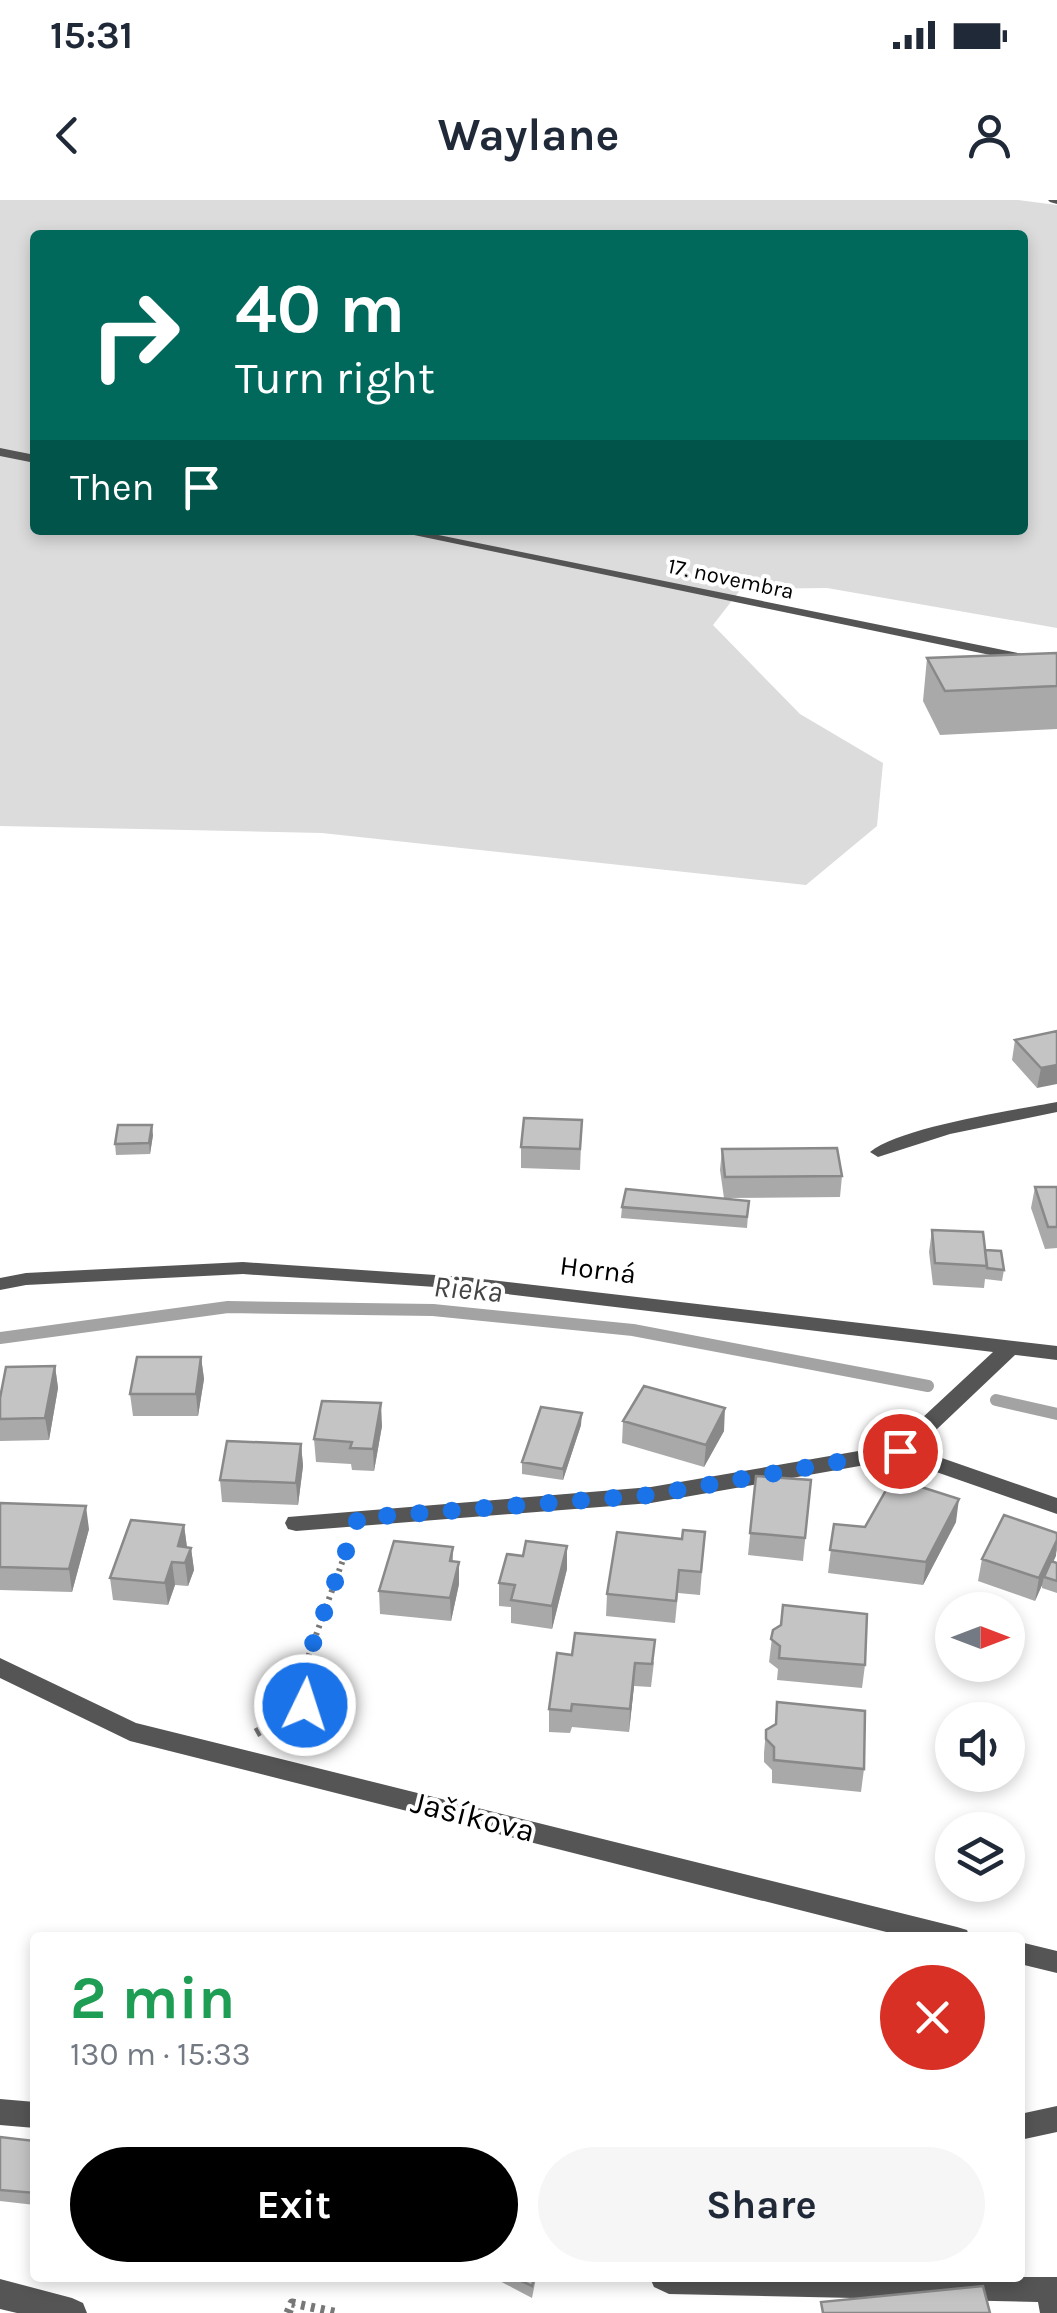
<!DOCTYPE html>
<meta charset="utf-8">
<style>
body{margin:0;font-family:Karla,sans-serif;background:#f6f6f7;color:#1f2937;height:100vh;display:flex;flex-direction:column;font-size:38px;white-space:nowrap}
*{box-sizing:border-box;margin:0}
p{font-size:32px;color:#747a83}
.icon{flex:none;width:55px;height:55px;fill:none;stroke:currentColor;stroke-width:2;stroke-linecap:round;stroke-linejoin:round}
.map{position:relative;flex:1;overflow:hidden}
.panel{position:absolute;left:30px;top:1732px;width:995px;height:350px;display:flex;flex-direction:column;background:#fff;border-radius:10px;box-shadow:0 5px 15px #0003}
.panel>*{flex:none}
.banner{position:absolute;left:30px;top:30px;width:998px;height:305px;border-radius:10px;box-shadow:0 5px 15px #0003;background:#00695c;color:#fff;overflow:hidden}
.needle{width:65px;rotate:90deg}
.buttons{position:absolute;left:935px;top:1392px;display:grid;gap:20px}
.buttons a{display:grid;place-items:center;width:90px;height:90px;border-radius:50%;background:#fff;box-shadow:0 5px 15px #0003;font-size:50px}
.pin{position:absolute;display:grid;place-items:center;width:85px;height:85px;color:#fff;margin:-42px;border:5px solid #fff;border-radius:50%;box-shadow:0 2px 10px #0007}
.me{position:absolute;width:110px;margin:-55px;rotate:4deg;stroke-linejoin:round;filter:drop-shadow(0 0 8px #0008)}
.turn{display:flex;align-items:center;gap:35px;height:210px;padding:0 40px;font-size:45px}
.turn .icon{width:130px;height:130px;stroke-width:2.5}
.turn b{display:block;font-size:70px;line-height:85px}
.then{display:flex;align-items:center;height:95px;padding:0 40px;background:#0003;gap:20px;font-size:38px}
.round{display:grid;place-items:center;flex:none;width:105px;height:105px;border-radius:52px;background:#f6f6f7}
.head{display:flex;align-items:center;justify-content:space-between;height:170px;padding:0 40px}
h1{font-size:60px;font-weight:700;line-height:75px;color:#1e9e55}
.cta{display:flex;gap:20px;margin-top:auto;padding:20px 40px}
.cta a{flex:1;height:115px;border-radius:60px;background:#000;color:#fff;font-size:40px;font-weight:700;line-height:115px;text-align:center}
.cta a+a{background:#f6f6f7;color:#1f2937}
.status{display:flex;justify-content:space-between;align-items:center;height:70px;padding:0 50px;background:#fff;direction:ltr}
.status svg{height:28px;fill:currentColor}
header{display:flex;justify-content:space-between;align-items:center;height:130px;padding:0 40px;background:#fff;font-size:45px;font-weight:700}
.map>svg:first-child{display:block}
.green{fill:#dcdcdc;fill-rule:evenodd}
.lines{fill:none;stroke-linecap:round;stroke-linejoin:round}
.stream{stroke:#a3a3a3;stroke-width:12}
.path-far1{stroke:#777;stroke-width:6;stroke-dasharray:2.5 5;stroke-linecap:butt}
.path{stroke:#777;stroke-width:9;stroke-dasharray:4 6;stroke-linecap:butt}
.lane{fill:#555;fill-rule:evenodd}
.street{fill:#555;fill-rule:evenodd}
.wall{fill:#a9a9a9}
.shaded-wall{fill:#898989}
.building{fill:#c4c4c4;stroke:#898989;stroke-width:2.5}
.route{stroke:#1a73e8;stroke-width:18;stroke-dasharray:0 32.4}
.labels{text-anchor:middle;stroke-width:8;stroke-linejoin:round;paint-order:stroke}
.far-street-label{font-size:22px;fill:#000;stroke:#fff}
.street-label{font-size:28px;fill:#000;stroke:#fff}
.water-label{font-size:30px;font-style:italic;fill:#444;stroke:#fff}
.near-street-label{font-size:32px;fill:#000;stroke:#fff}
</style>
<div class="status"><b>15:31</b><svg viewBox="0 0 49 12"><path d="M0 12V9h3v3zM5 12V6h3v6zM10 12V3h3v9zM15 12V0h3v12zM26 1h20v11H26zM47 4h2v5h-2z"/></svg></div>
<header><svg class="icon" aria-label="back" viewBox="0 0 24 24"><path d="M15 5l-7 7 7 7"/></svg>Waylane<svg class="icon" aria-label="person" viewBox="0 0 24 24"><circle cx="12" cy="8" r="4"/><path d="M4 21q1-7 8-7t8 7"/></svg></header>
<div class="map">
<svg width="1057" height="2113" viewBox="0 0 1057 2113">
<rect width="100%" height="100%" fill="#fff"/>
<path class="green" d="M 0,0 L 1018,0 L 1057,5 L 1057,428 L 827,388 L 741,389 L 713,425 L 800,514 L 883,563 L 877,626 L 806,685 L 322,633 L 0,626 ZM 35,35 L 1022,35 L 1022,330 L 35,330 Z"/>
<g class="lines">
<path class="stream" d="M 0,1138 L 228,1107 L 433,1110 L 633,1130 L 928,1186
M 996,1200 L 1057,1214"/>
<path class="path-far1" d="M 306,1463 L 349,1343"/>
<path class="path" d="M 256,1533 L 305,1505 L 300,1480 L 307,1461
M 288,2113 L 292,2103 L 338,2113"/>
<path class="lane" d="M 1057,902 L 1057,912 L 950,934 L 878,957 L 870,952 C 900,927 1015,910 1057,902 Z
M 1057,2077 L 1057,2113 L 1040,2113 L 1038,2102 L 669,2094 L 654,2087 L 650,2078 Z"/>
<path class="street" d="M 1048,0 L 1057,0 L 1057,4 L 1050,2 Z
M 0,248 L 35,255 L 35,263 L 0,256 Z
M 390,330 L 414,330 L 1057,461 L 1057,469 Z
M 243,1062 L 465,1077 L 1057,1146 L 1057,1160 L 1015,1155 L 916,1249 L 1057,1298 L 1057,1314 L 899,1259 L 651,1303 L 296,1331 L 288,1329 L 285,1323 L 288,1317 L 651,1287 L 893,1245 L 993,1152 L 465,1089 L 243,1074 L 26,1085 L 0,1090 L 0,1078 L 26,1073 Z
M 0,1458 L 136,1523 L 957,1727 L 967,1730 L 970,1738 L 910,1738 L 130,1541 L 0,1478 Z
M 1020,1742 L 1057,1751 L 1057,1773 L 1020,1764 Z
M 0,1899 L 35,1902 L 35,1928 L 0,1925 Z
M 1057,1906 L 1057,1932 L 1020,1940 L 1020,1914 Z
M 0,2079 L 72,2098 L 83,2103 L 87,2113 L 17,2113 L 0,2109 Z"/>
</g>
<path class="wall" d="M 1057,453 L 1057,529 L 940,535 L 923,501 L 927,458 Z
M 1057,831 L 1037,888 L 1012,860 L 1015,840 Z
M 582,920 L 580,970 L 521,968 L 521,947 Z
M 153,935 L 150,954 L 116,955 L 115,944 Z
M 722,949 L 842,976 L 840,997 L 724,998 L 720,970 Z
M 1035,987 L 1057,987 L 1057,1048 L 1045,1049 L 1031,1008 Z
M 749,1001 L 747,1028 L 621,1018 L 622,1007 Z
M 932,1030 L 985,1050 L 1004,1070 L 1002,1081 L 985,1079 L 984,1088 L 933,1085 L 929,1052 Z
M 201,1157 L 204,1179 L 198,1216 L 133,1216 L 130,1194 Z
M 55,1166 L 58,1188 L 49,1240 L 0,1241 L 0,1198 Z
M 623,1221 L 724,1231 L 704,1267 L 622,1243 Z
M 581,1225 L 563,1280 L 522,1274 L 522,1262 Z
M 382,1226 L 374,1271 L 352,1270 L 351,1264 L 316,1262 L 314,1239 Z
M 301,1244 L 303,1266 L 298,1305 L 222,1302 L 220,1280 Z
M 756,1276 L 811,1280 L 803,1361 L 748,1355 Z
M 0,1303 L 89,1329 L 72,1392 L 0,1390 Z
M 956,1322 L 923,1385 L 828,1373 L 834,1324 L 865,1327 Z
M 184,1325 L 187,1347 L 191,1348 L 194,1370 L 188,1386 L 175,1385 L 168,1405 L 113,1400 L 110,1378 Z
M 705,1332 L 700,1395 L 678,1393 L 675,1423 L 606,1416 L 607,1394 L 682,1339 Z
M 1057,1333 L 1057,1350 L 1053,1362 L 1057,1363 L 1057,1393 L 1042,1388 L 1042,1385 L 1035,1401 L 978,1381 L 982,1359 Z
M 567,1346 L 567,1369 L 552,1429 L 511,1423 L 511,1407 L 499,1406 L 499,1383 L 523,1356 Z
M 453,1347 L 453,1361 L 459,1384 L 451,1421 L 380,1414 L 379,1391 Z
M 781,1425 L 865,1465 L 862,1488 L 777,1480 L 778,1469 L 769,1462 L 773,1430 Z
M 572,1455 L 654,1462 L 651,1487 L 634,1486 L 629,1532 L 572,1527 L 570,1533 L 549,1532 L 549,1509 Z
M 777,1502 L 864,1569 L 861,1592 L 772,1583 L 772,1570 L 764,1562 L 764,1553 L 766,1530 L 775,1524 Z
M 0,1937 L 35,1941 L 35,2005 L 0,2001 Z
M 494,2078 L 536,2078 L 532,2098 Z"/>
<path class="shaded-wall" d="M 1057,865 L 1057,884 L 1037,888 L 1041,868 Z
M 152,925 L 153,935 L 150,954 L 149,943 Z
M 201,1157 L 204,1179 L 198,1216 L 196,1194 Z
M 55,1166 L 58,1188 L 49,1240 L 45,1218 Z
M 381,1203 L 382,1226 L 374,1271 L 373,1249 Z
M 725,1208 L 724,1231 L 704,1267 L 706,1245 Z
M 582,1213 L 581,1225 L 563,1280 L 563,1269 Z
M 301,1244 L 303,1266 L 298,1305 L 296,1283 Z
M 959,1299 L 956,1322 L 923,1385 L 926,1362 Z
M 86,1306 L 89,1329 L 72,1392 L 69,1369 Z
M 184,1325 L 187,1348 L 178,1346 Z
M 1057,1340 L 1056,1356 L 1046,1377 L 1044,1377 L 1042,1385 L 1035,1401 L 1039,1378 Z
M 567,1346 L 567,1369 L 552,1429 L 552,1406 Z
M 191,1348 L 194,1370 L 188,1386 L 185,1363 Z
M 172,1362 L 175,1385 L 168,1405 L 165,1383 Z
M 459,1362 L 459,1384 L 451,1421 L 450,1398 Z
M 635,1463 L 634,1486 L 629,1532 L 630,1509 Z"/>
<path class="building" d="M 1057,453 L 1057,486 L 945,491 L 927,458 Z
M 1057,831 L 1057,865 L 1041,868 L 1015,840 Z
M 524,918 L 582,920 L 580,949 L 521,947 Z
M 118,925 L 152,925 L 149,943 L 115,944 Z
M 837,948 L 842,976 L 725,977 L 722,949 Z
M 1035,987 L 1057,987 L 1057,1027 L 1048,1027 Z
M 626,989 L 749,1001 L 747,1017 L 622,1007 Z
M 932,1030 L 983,1032 L 987,1066 L 935,1063 Z
M 985,1050 L 1001,1051 L 1004,1070 L 987,1068 Z
M 137,1157 L 201,1157 L 196,1194 L 130,1194 Z
M 55,1166 L 45,1218 L 0,1219 L 0,1198 L 6,1167 Z
M 644,1186 L 725,1208 L 706,1245 L 623,1221 Z
M 322,1201 L 381,1203 L 373,1249 L 350,1248 L 352,1242 L 314,1239 Z
M 541,1207 L 582,1213 L 563,1269 L 522,1262 Z
M 227,1241 L 301,1244 L 296,1283 L 220,1280 Z
M 756,1276 L 811,1280 L 805,1338 L 750,1333 Z
M 893,1278 L 959,1299 L 926,1362 L 830,1350 L 834,1324 L 865,1327 Z
M 0,1303 L 86,1306 L 69,1369 L 0,1367 Z
M 1004,1315 L 1057,1333 L 1057,1340 L 1039,1378 L 982,1359 Z
M 131,1320 L 184,1325 L 178,1346 L 191,1348 L 185,1363 L 172,1362 L 165,1383 L 110,1378 Z
M 683,1330 L 705,1332 L 701,1372 L 679,1370 L 676,1401 L 607,1394 L 617,1332 L 682,1339 Z
M 394,1341 L 453,1347 L 450,1361 L 459,1362 L 450,1398 L 379,1391 Z
M 526,1341 L 567,1346 L 552,1406 L 511,1400 L 515,1385 L 499,1383 L 507,1354 L 523,1356 Z
M 1051,1361 L 1057,1363 L 1057,1381 L 1044,1377 Z
M 783,1405 L 867,1414 L 865,1465 L 779,1458 L 780,1446 L 771,1439 L 773,1430 L 781,1425 Z
M 575,1433 L 655,1440 L 652,1464 L 635,1463 L 630,1509 L 572,1504 L 571,1511 L 549,1509 L 557,1453 L 572,1455 Z
M 777,1502 L 865,1511 L 864,1569 L 774,1560 L 774,1547 L 766,1539 L 766,1530 L 776,1524 Z
M 0,1937 L 35,1941 L 35,1993 L 0,1990 Z
M 515,2078 L 534,2078 L 532,2086 Z
M 983,2086 L 990,2113 L 823,2113 L 821,2102 Z"/>
<g class="lines">
<path class="route" d="M 305,1505 L 300,1480 L 358,1318 L 651,1295 L 900,1251"/>
</g>
<g class="labels">
<g class="far-street-label">
<text transform="translate(731 378) rotate(12)" y="8">17. novembra</text>
</g>
<g class="street-label">
<text transform="translate(598 1069) rotate(7)" y="10">Horná</text>
</g>
<g class="water-label">
<text transform="translate(468 1089) rotate(5)" y="10">Rieka</text>
</g>
<g class="near-street-label">
<text transform="translate(473 1616) rotate(14)" y="11">Jašíkova</text>
</g>
</g>
</svg>
<div class="buttons">
<a><svg class="needle" viewBox="-14 -14 28 28"><path d="M0-13l5 13h-10z" fill="#e53935"/><path d="M0 13l5-13h-10z" fill="#747a83"/></svg></a>
<a><svg class="icon" aria-label="sound" viewBox="0 0 24 24"><path d="M4 9h4l5-4v14l-5-4H4zM17 9q2 3 0 6"/></svg></a>
<a><svg class="icon" aria-label="layers" viewBox="0 0 24 24"><path d="M12 4l9 5-9 5-9-5zM3 14l9 5 9-5"/></svg></a>
</div>
<div class="pin" style="left:900px;top:1251px;background:#d93025"><svg class="icon" aria-label="arrive" viewBox="0 0 24 24"><path d="M6 21V4h12l-3 4 3 4H6"/></svg></div>
<svg class="me" style="left:305px;top:1505px" viewBox="-20 -20 40 40"><circle r="17" fill="#1a73e8" stroke="#fff" stroke-width="3"/><path d="M0-11L8 9 0 5-8 9z" fill="#fff"/></svg>
<div class="banner">
<div class="turn"><svg class="icon" aria-label="right" viewBox="0 0 24 24"><path d="M7 20v-9h11M14 6l5 5-5 5"/></svg><div><b>40 m</b>Turn right</div></div>
<div class="then">Then<svg class="icon" aria-label="arrive" viewBox="0 0 24 24"><path d="M6 21V4h12l-3 4 3 4H6"/></svg></div>
</div>
<section class="panel">
<div class="head"><div><h1>2 min</h1><p>130 m · 15:33</p></div><a class="round" style="background:#d93025;color:#fff"><svg class="icon" aria-label="close" viewBox="0 0 24 24"><path d="M6 6l12 12M18 6L6 18"/></svg></a></div>
<div class="cta"><a>Exit</a><a>Share</a></div>
</section>
</div>
